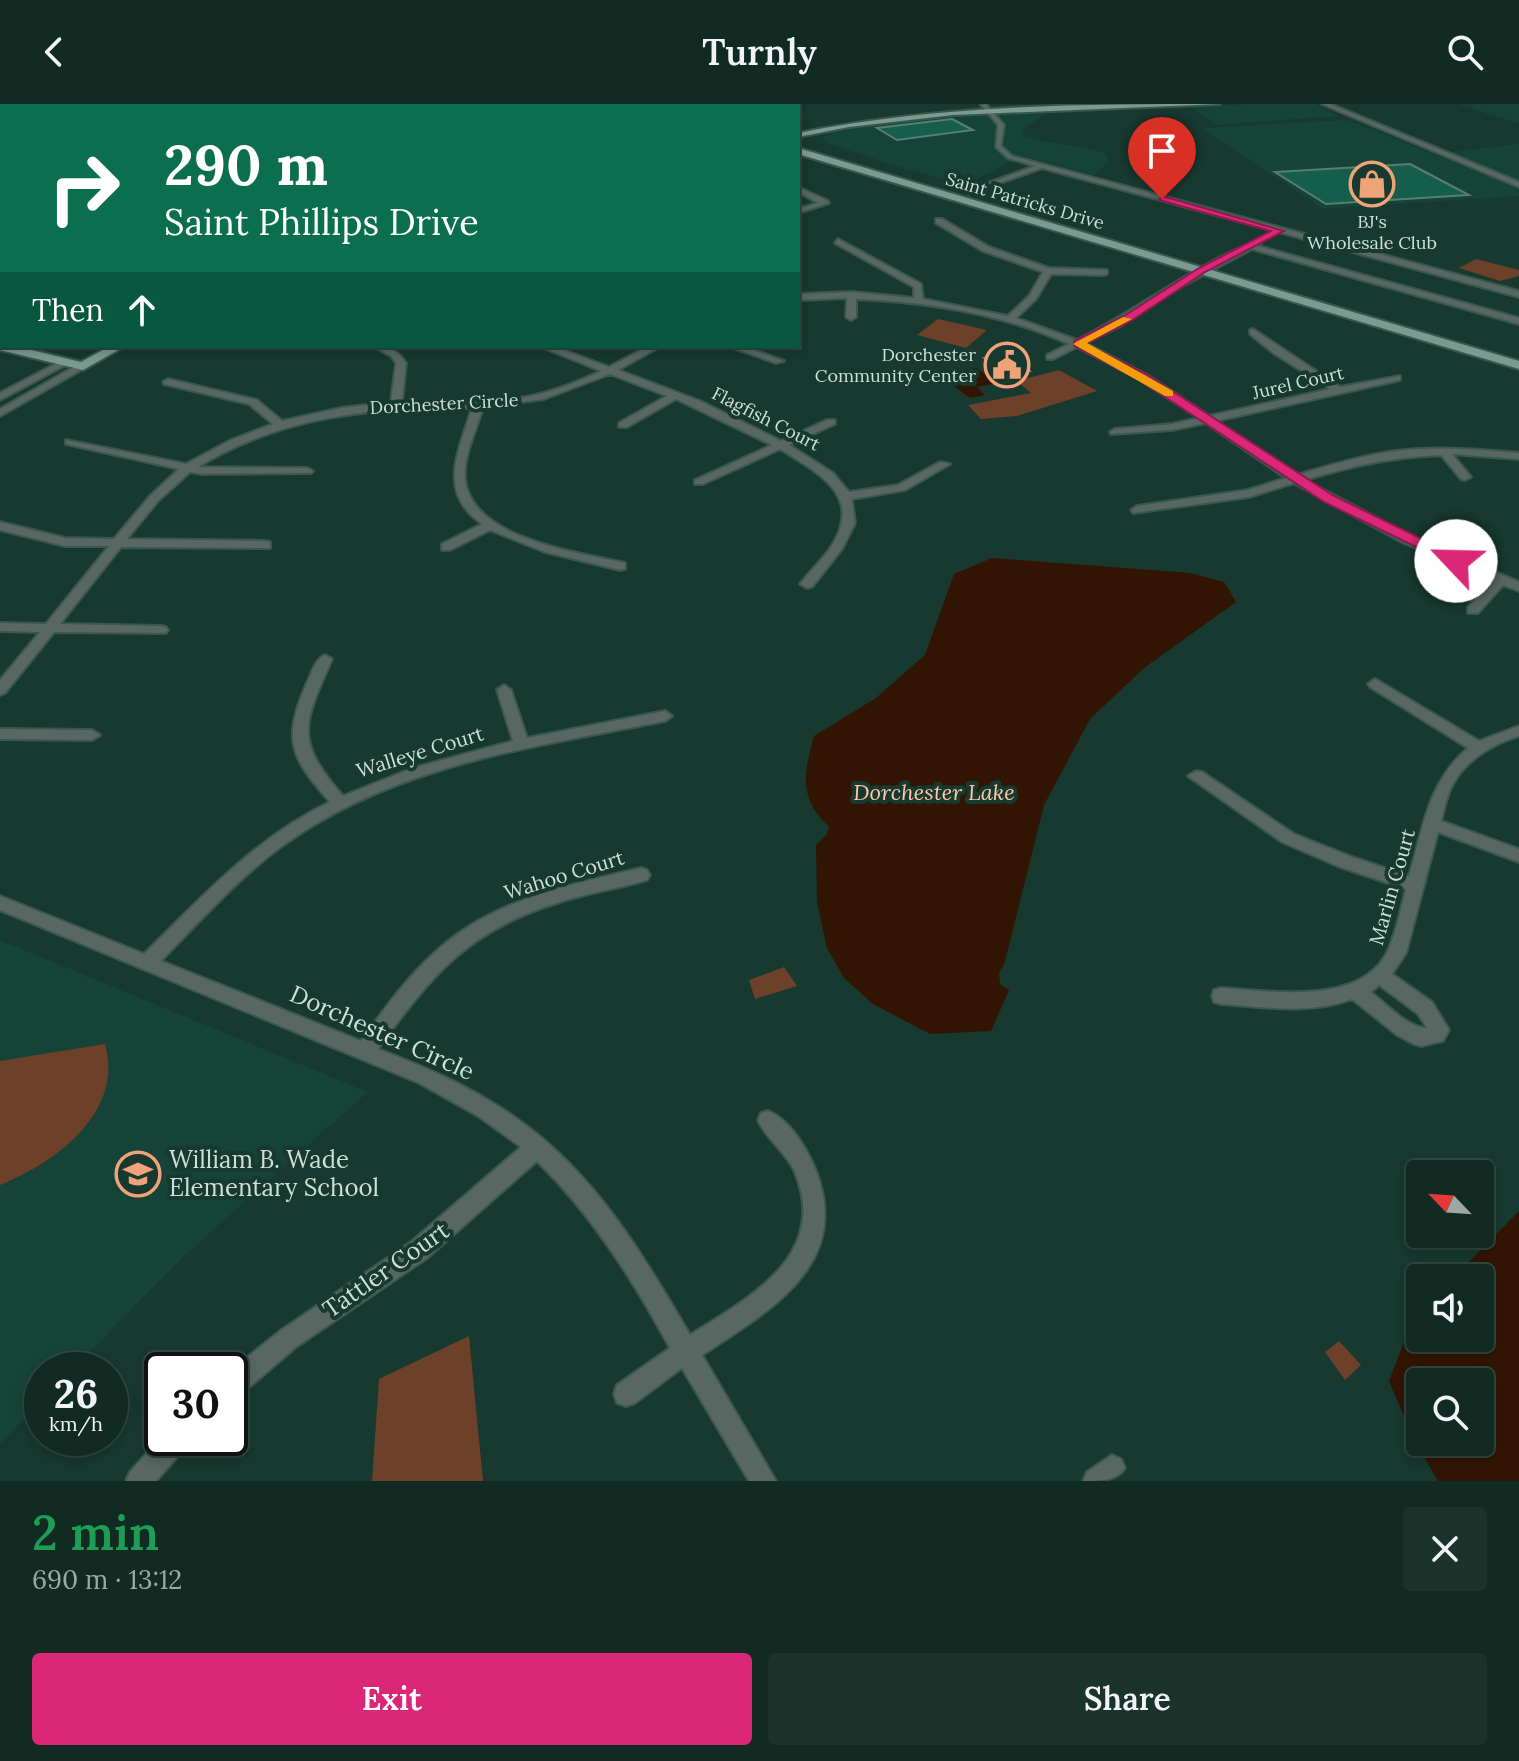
<!DOCTYPE html>
<meta charset="utf-8">
<style>
body{margin:0;font-family:Lora,serif;background:#1a332b;color:#f1f3f6;height:100vh;display:flex;flex-direction:column;font-size:30px;white-space:nowrap}
*{box-sizing:border-box;margin:0}
p{font-size:26px;color:#9ca7a6}
.icon{flex:none;width:44px;height:44px;fill:none;stroke:currentColor;stroke-width:2;stroke-linecap:round;stroke-linejoin:round}
.map{position:relative;height:1377px;overflow:hidden}
.side{display:flex;flex-direction:column;background:#112b23;flex:1}
.side>*{flex:none}
.top-card{position:absolute;left:0px;top:0px;width:800px;height:244px;box-shadow:0 4px 12px #0003,0 0 0 2px #304741;background:#0b6e4f;color:#fff;overflow:hidden}
.needle{width:52px;rotate:295deg}
.tools{position:absolute;left:1406px;top:1056px;display:grid;gap:16px}
.tools a{display:grid;place-items:center;width:88px;height:88px;border-radius:8px;background:#112b23;box-shadow:0 4px 12px #0003,0 0 0 2px #304741;font-size:40px}
.speed{position:absolute;left:24px;top:1248px;display:flex;gap:16px;font-size:40px;font-weight:700;text-align:center}
.speed>*{display:grid;place-content:center;width:104px;height:104px;border-radius:50%;background:#112b23;box-shadow:0 4px 12px #0003,0 0 0 2px #304741;line-height:1}
.speed small{font-size:20px;font-weight:400}
.speed .limit{border:4px solid #111;border-radius:12px;background:#fff;color:#111}
.pin{position:absolute;display:grid;place-items:center;width:68px;height:68px;color:#fff;margin:-82px -34px;border-radius:50% 50% 50% 0;rotate:-45deg;box-shadow:0 0 8px #0007}
.pin .icon{rotate:45deg}
.me{position:absolute;width:88px;margin:-44px;rotate:294deg;stroke-linejoin:round;filter:drop-shadow(0 0 6px #0008)}
.turn{display:flex;align-items:center;gap:28px;height:168px;padding:0 32px;font-size:36px}
.turn .icon{width:104px;height:104px;stroke-width:2.5}
.turn b{display:block;font-size:56px;line-height:68px}
.then{display:flex;align-items:center;height:76px;padding:0 32px;background:#0003;gap:16px;font-size:30px}
.round{display:grid;place-items:center;flex:none;width:84px;height:84px;border-radius:8px;background:#1a332b}
.headline{display:flex;align-items:center;justify-content:space-between;height:136px;padding:0 32px}
h1{font-size:48px;font-weight:600;line-height:60px;color:#1e9e55}
.action{display:flex;gap:16px;margin-top:auto;padding:16px 32px}
.action a{flex:1;height:92px;border-radius:8px;background:#db2777;color:#fff;font-size:32px;font-weight:600;line-height:92px;text-align:center}
.action a+a{background:#1a332b;color:#f1f3f6}
header{display:flex;justify-content:space-between;align-items:center;height:104px;padding:0 32px;background:#112b23;font-size:36px;font-weight:600}
.map>svg:first-child{display:block}
.built{fill:#164337}
.green{fill:#6d4129}
.water{fill:#321403;fill-rule:evenodd}
.building{fill:#155e4c;stroke:#597d71;stroke-width:2}
.lines{fill:none;stroke-linecap:round;stroke-linejoin:round}
.minor-casing{stroke:#38574d;stroke-width:4}
.major-casing{stroke:#38574d;stroke-width:4}
.minor{fill:#586761;fill-rule:evenodd}
.major{fill:#7c9a90;fill-rule:evenodd}
.route{fill:#db2777;stroke:#8e194d;stroke-width:2}
.slow{fill:#f59e0b}
.labels{text-anchor:middle;stroke-width:8;stroke-linejoin:round;paint-order:stroke}
.far-street-label{font-size:18px;fill:#ccdfd8;stroke:#17392f}
.far-poi-label{font-size:18px;fill:#ccdfd8;stroke:#17392f}
.street-label{font-size:20px;fill:#ccdfd8;stroke:#17392f}
.water-label{font-size:22px;font-style:italic;fill:#fec6aa;stroke:#17392f}
.near-street-label{font-size:24px;fill:#ccdfd8;stroke:#17392f}
.near-poi-label{font-size:24px;fill:#ccdfd8;stroke:#17392f;text-anchor:start}
</style>
<header><svg class="icon" aria-label="back" viewBox="0 0 24 24"><path d="M15 5l-7 7 7 7"/></svg>Turnly<svg class="icon" aria-label="search" viewBox="0 0 24 24"><circle cx="10" cy="10" r="6"/><path d="M15 15l6 6"/></svg></header>
<div class="map">
<svg width="1519" height="1377" viewBox="0 0 1519 1377">
<rect width="100%" height="100%" fill="#17392f"/>
<path class="built" d="M 1247,0 L 1316,0 L 1339,12 L 1215,21 L 1192,3 Z
M 1457,0 L 1519,0 L 1519,20 Z
M 1045,10 L 1023,25 L 1024,33 L 1104,48 L 1109,57 L 1095,71 L 1022,52 L 966,81 L 889,60 L 830,40 L 822,34 L 832,27 L 872,20 L 947,12 Z
M 1348,16 L 1516,83 L 1519,85 L 1519,92 L 1323,105 L 1202,24 Z
M 1519,40 L 1519,76 L 1451,48 Z
M 0,836 L 368,988 L 184,1152 L 72,1266 L 42,1266 L 42,1297 L 0,1340 Z"/>
<path class="green" d="M 1476,155 L 1519,166 L 1519,172 L 1500,177 L 1459,164 Z
M 938,215 L 987,226 L 966,244 L 917,231 Z
M 1059,266 L 1097,287 L 1017,312 L 981,315 L 968,301 L 1031,289 L 1017,277 Z
M 784,863 L 797,882 L 755,895 L 749,876 Z
M 105,940 C 124,1009 56,1058 0,1081 L 0,957 Z
M 469,1232 L 483,1377 L 372,1377 L 379,1275 Z
M 1339,1237 L 1361,1261 L 1345,1276 L 1325,1248 Z"/>
<path class="water" d="M 976,264 L 997,279 L 977,283 L 985,291 L 970,294 L 950,279 L 969,274 L 961,267 Z
M 992,454 L 1190,469 L 1224,478 L 1236,498 L 1144,564 L 1090,615 L 1044,701 L 1004,861 L 999,868 L 1000,880 L 1009,886 L 991,927 L 930,930 L 873,900 L 844,874 L 827,844 L 817,798 L 816,741 L 827,730 L 829,723 C 798,694 804,670 814,632 L 876,594 L 925,551 L 954,470 Z
M 1519,1107 L 1519,1377 L 1438,1377 L 1414,1336 L 1389,1277 L 1412,1217 L 1420,1208 L 1420,1234 L 1480,1234 L 1480,1174 L 1453,1174 ZM 1480,1278 L 1480,1338 L 1420,1338 L 1420,1278 Z"/>
<path class="building" d="M 952,15 L 973,26 L 897,36 L 877,24 Z
M 1410,60 L 1469,91 L 1326,100 L 1275,68 Z
M 1005,250 L 1030,267 L 1009,272 L 984,254 Z"/>
<g class="lines">
<g class="minor-casing">
<path id="minor" d="M 412,0 L 418,0 L 418,2 L 412,2 Z
M 986,0 L 1004,21 L 1001,42 L 1012,52 L 1519,187 L 1519,193 L 1042,64 L 969,90 L 969,86 L 1035,62 L 1008,54 L 996,43 L 998,21 L 981,1 Z
M 1322,0 L 1330,0 L 1519,78 L 1519,83 Z
M 0,80 L 2,80 L 2,84 L 0,84 Z
M 798,83 L 828,97 L 829,99 L 798,109 L 798,105 L 818,99 L 798,88 Z
M 936,115 L 942,115 L 989,143 L 1049,164 L 1107,166 L 1107,170 L 1104,171 L 1051,170 L 1036,195 L 1016,214 L 1077,236 C 1138,206 1193,161 1257,137 L 1261,139 L 1258,142 L 1519,214 L 1519,220 L 1252,145 L 1171,188 L 1120,222 L 1085,239 L 1147,271 L 1209,312 L 1330,285 L 1272,248 L 1250,230 L 1250,226 L 1253,225 L 1340,283 L 1400,272 L 1400,276 L 1396,277 L 1216,317 L 1297,371 C 1327,362 1357,353 1388,348 C 1432,342 1475,345 1519,349 L 1519,355 L 1452,350 L 1471,373 L 1465,376 L 1461,375 L 1441,351 C 1389,354 1355,361 1305,376 L 1411,432 L 1519,478 L 1519,487 L 1503,481 L 1478,509 L 1468,509 L 1468,503 L 1492,477 L 1402,438 L 1294,379 L 1249,393 L 1133,409 L 1131,406 L 1137,402 L 1248,386 L 1286,374 L 1206,319 L 1172,326 L 1111,330 L 1110,328 L 1115,325 L 1172,320 L 1199,314 L 1139,275 L 1077,243 L 1053,255 L 1047,255 L 1047,251 L 1069,240 C 1003,210 930,198 856,195 L 856,213 L 851,216 L 846,213 L 847,194 L 798,196 L 798,190 L 852,188 L 914,194 L 914,183 L 835,139 L 838,135 L 921,180 L 923,195 L 1008,212 L 1029,192 L 1043,168 L 983,147 L 936,119 Z
M 0,137 L 2,137 L 2,142 L 0,142 Z
M 373,242 C 389,242 397,246 406,259 L 402,298 C 441,296 480,300 519,294 C 548,290 575,279 601,267 L 539,242 L 553,242 L 609,263 L 649,242 L 661,242 L 618,266 L 700,297 L 781,337 L 827,316 L 835,316 L 835,320 L 789,341 L 833,369 L 849,388 L 898,381 L 940,358 L 950,360 L 905,386 L 852,395 L 855,419 L 842,445 L 812,483 L 807,484 L 800,480 C 809,468 820,458 829,446 C 866,393 820,370 780,345 L 703,380 L 695,380 L 695,376 L 772,341 L 676,295 L 627,323 L 619,323 L 619,319 L 667,292 L 610,270 L 544,295 L 483,303 C 477,325 463,352 465,375 C 471,435 578,448 625,459 L 625,465 L 620,466 L 545,448 L 490,426 L 450,446 L 442,446 L 442,440 L 482,420 C 436,388 459,347 472,304 C 375,303 283,311 198,363 L 307,364 L 313,367 L 311,369 L 202,370 L 190,368 L 158,397 L 127,435 L 266,437 L 270,438 L 270,444 L 121,443 L 60,520 L 161,522 L 166,523 L 168,526 L 166,529 L 54,528 L 5,589 L 0,591 L 0,576 L 40,528 L 0,527 L 0,519 L 46,520 L 109,442 L 65,442 L 0,426 L 0,418 L 65,434 L 114,435 L 150,392 L 179,365 L 66,340 L 66,336 L 186,360 L 231,336 L 273,320 L 249,300 L 164,280 L 163,278 L 168,275 L 257,296 L 282,317 L 341,304 L 391,298 L 396,259 L 391,252 Z
M 728,242 L 743,242 L 784,257 L 776,259 Z
M 61,257 L 69,259 L 0,296 L 0,289 Z
M 79,260 L 88,262 L 0,312 L 0,305 Z
M 325,551 L 332,555 C 304,620 293,635 343,692 L 413,664 L 513,637 L 497,586 L 504,581 L 511,586 L 527,634 L 665,607 L 672,612 L 665,617 C 535,643 396,660 285,740 C 239,773 201,816 161,857 L 361,937 C 385,904 409,870 441,843 C 496,795 572,780 641,764 L 647,766 L 650,771 L 647,776 C 617,785 586,789 557,799 C 468,826 430,873 378,945 C 428,964 476,985 520,1017 C 595,1070 644,1152 690,1231 C 750,1193 831,1151 794,1066 C 785,1047 766,1035 758,1016 L 761,1009 L 768,1007 C 789,1015 805,1042 814,1062 C 855,1159 771,1206 702,1251 L 776,1377 L 749,1377 L 682,1264 L 635,1299 L 626,1302 L 617,1299 L 614,1290 L 617,1281 L 670,1244 C 633,1176 592,1111 537,1057 L 427,1154 L 296,1243 L 239,1292 L 230,1295 L 230,1267 L 280,1227 L 411,1138 L 521,1043 L 478,1012 L 419,979 L 0,806 L 0,792 L 144,850 C 201,794 256,733 330,698 C 291,654 282,637 306,581 C 311,571 315,555 325,551 Z
M 1375,575 L 1479,637 L 1519,622 L 1519,632 C 1492,640 1462,658 1450,686 C 1446,695 1444,707 1441,717 L 1519,745 L 1519,758 L 1438,728 L 1406,849 L 1392,870 L 1432,898 L 1449,926 L 1443,937 L 1421,942 L 1414,940 L 1397,931 L 1352,895 C 1311,911 1264,903 1221,900 L 1214,898 L 1212,892 L 1214,886 L 1221,884 C 1271,887 1365,903 1389,844 C 1397,825 1401,804 1406,785 L 1340,763 L 1282,738 L 1188,672 L 1196,667 L 1202,668 L 1294,730 L 1352,753 L 1409,772 C 1423,724 1428,678 1468,644 L 1370,583 L 1368,580 ZM 1379,881 L 1418,910 L 1427,924 C 1408,924 1386,900 1371,888 Z
M 0,625 L 92,626 L 100,631 L 92,636 L 0,635 Z
M 162,1332 L 162,1334 L 190,1334 L 186,1343 L 156,1377 L 126,1377 L 130,1368 Z
M 1112,1351 L 1121,1355 L 1125,1364 C 1117,1377 1100,1377 1083,1377 L 1087,1368 Z"/>
</g>
<g class="major-casing">
<path id="major" d="M 677,0 L 685,0 L 687,2 L 679,2 Z
M 698,0 L 706,0 L 708,2 L 700,2 Z
M 1220,0 L 953,11 L 849,23 L 798,33 L 798,29 C 938,1 1078,0 1220,0 Z
M 798,44 L 1519,257 L 1519,265 L 798,50 Z
M 0,238 L 2,242 L 15,242 L 81,258 L 110,242 L 125,242 L 83,266 L 0,246 Z"/>
</g>
<use href="#minor" class="minor"/>
<use href="#major" class="major"/>
</g>
<path class="route" d="M 1162,92 L 1284,127 L 1205,168 L 1131,217 L 1086,240 L 1146,270 L 1334,392 L 1461,454 L 1461,460 L 1451,460 L 1324,398 L 1138,275 L 1074,242 L 1074,237 L 1124,212 L 1199,164 L 1271,127 L 1159,96 Z"/>
<path class="slow" d="M 1123,213 L 1132,215 L 1087,239 L 1173,287 L 1173,292 L 1165,292 L 1073,240 Z"/>
<defs>
<g id="shop-ring" transform="scale(2.3)"><circle r="9.5" fill="#17392f" stroke="#f0a279" stroke-width="1.5"/><path d="M-5-2.5h2.3a2.7 3.5 0 0 1 5.4 0H5L5.5 6h-11ZM-1.5-2.5h3a1.5 2.3 0 0 0-3 0Z" fill="#f0a279"/></g>
<g id="civic-ring" transform="scale(2.3)"><circle r="9.5" fill="#17392f" stroke="#f0a279" stroke-width="1.5"/><path d="M-.6-6.5H3V-4.5H.6V-3L4-1V1h2V6H-6V1h2V-1L-.6-3ZM-1.2 2.5V6h2.4V2.5Z" fill="#f0a279"/></g>
<g id="school-ring" transform="scale(2.3)"><circle r="9.5" fill="#17392f" stroke="#f0a279" stroke-width="1.5"/><path d="M0-5L7-2L0 1L-7-2ZM-4 1L0 2.5L4 1V4Q0 6-4 4Z" fill="#f0a279"/></g>
</defs>
<g fill-rule="evenodd">
<use href="#shop-ring" x="1372" y="80"/>
<use href="#civic-ring" x="1007" y="261"/>
<use href="#school-ring" x="138" y="1070"/>
</g>
<g class="labels">
<g class="far-street-label">
<text transform="translate(1025 97) rotate(16)" y="6">Saint Patricks Drive</text>
<text transform="translate(1298 279) rotate(-13)" y="6">Jurel Court</text>
<text transform="translate(444 300) rotate(-3)" y="6">Dorchester Circle</text>
<text transform="translate(766 315) rotate(27)" y="6">Flagfish Court</text>
</g>
<g class="far-poi-label">
<text x="1372" y="124">BJ's<tspan x="1372" dy="21">Wholesale Club</tspan></text>
<text x="976" y="257" text-anchor="end">Dorchester<tspan x="976" dy="21">Community Center</tspan></text>
</g>
<g class="street-label">
<text transform="translate(420 648) rotate(-17)" y="7">Walleye Court</text>
<text transform="translate(564 771) rotate(-17)" y="7">Wahoo Court</text>
<text transform="translate(1392 783) rotate(-74)" y="7">Marlin Court</text>
</g>
<g class="water-label">
<text x="934" y="696">Dorchester Lake</text>
</g>
<g class="near-street-label">
<text transform="translate(382 929) rotate(24)" y="8">Dorchester Circle</text>
<text transform="translate(386 1166) rotate(-35)" y="8">Tattler Court</text>
</g>
<g class="near-poi-label">
<text x="169" y="1064">William B. Wade<tspan x="169" dy="28">Elementary School</tspan></text>
</g>
</g>
</svg>
<div class="tools">
<a><svg class="needle" viewBox="-14 -14 28 28"><path d="M0-13l5 13h-10z" fill="#e53935"/><path d="M0 13l5-13h-10z" fill="#9ca7a6"/></svg></a>
<a><svg class="icon" aria-label="sound" viewBox="0 0 24 24"><path d="M4 9h4l5-4v14l-5-4H4zM17 9q2 3 0 6"/></svg></a>
<a><svg class="icon" aria-label="search" viewBox="0 0 24 24"><circle cx="10" cy="10" r="6"/><path d="M15 15l6 6"/></svg></a>
</div>
<div class="speed"><div>26<small>km/h</small></div><div class="limit">30</div></div>
<div class="pin" style="left:1162px;top:95px;background:#d93025"><svg class="icon" aria-label="arrive" viewBox="0 0 24 24"><path d="M6 21V4h12l-3 4 3 4H6"/></svg></div>
<svg class="me" style="left:1456px;top:457px" viewBox="-20 -20 40 40"><circle r="19" fill="#fff"/><path d="M0-13L10 11 0 6-10 11z" fill="#db2777"/></svg>
<div class="top-card">
<div class="turn"><svg class="icon" aria-label="right" viewBox="0 0 24 24"><path d="M7 20v-9h11M14 6l5 5-5 5"/></svg><div><b>290 m</b>Saint Phillips Drive</div></div>
<div class="then">Then<svg class="icon" aria-label="ahead" viewBox="0 0 24 24"><path d="M12 20V5M6 11l6-6 6 6"/></svg></div>
</div>
</div>
<section class="side">
<div class="headline"><div><h1>2 min</h1><p>690 m · 13:12</p></div><a class="round"><svg class="icon" aria-label="close" viewBox="0 0 24 24"><path d="M6 6l12 12M18 6L6 18"/></svg></a></div>
<div class="action"><a>Exit</a><a>Share</a></div>
</section>
